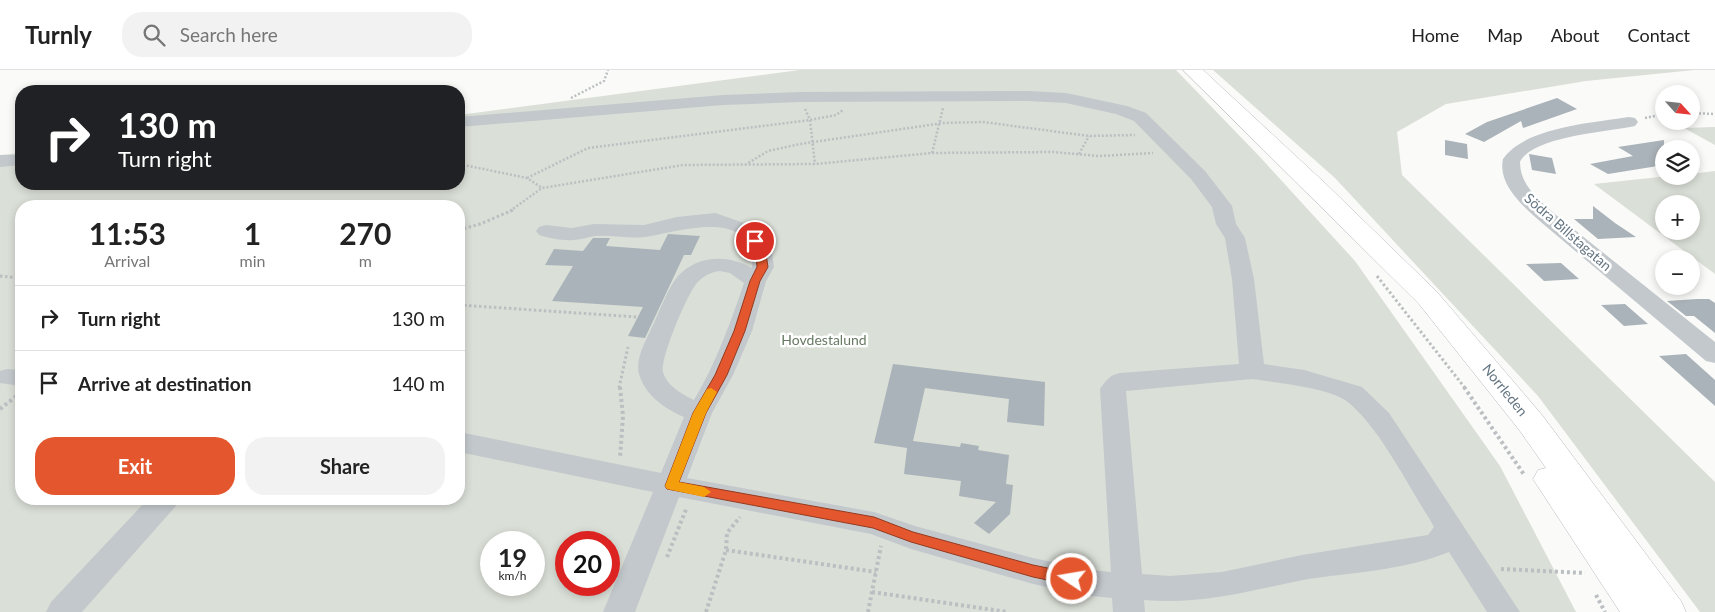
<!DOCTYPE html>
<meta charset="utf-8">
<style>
body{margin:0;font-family:Lato,sans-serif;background:#f2f2f2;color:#222;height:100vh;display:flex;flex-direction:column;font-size:19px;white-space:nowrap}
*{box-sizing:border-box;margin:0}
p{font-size:16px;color:#767676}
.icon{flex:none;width:28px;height:28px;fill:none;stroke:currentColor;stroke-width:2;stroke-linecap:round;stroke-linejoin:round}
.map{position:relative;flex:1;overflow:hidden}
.panel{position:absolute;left:15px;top:130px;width:450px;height:305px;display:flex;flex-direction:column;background:#fff;border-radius:20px;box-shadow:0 2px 8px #0003}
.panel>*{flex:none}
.top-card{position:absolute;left:15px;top:15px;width:450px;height:105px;border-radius:20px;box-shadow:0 2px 8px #0003;background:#202124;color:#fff;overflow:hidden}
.needle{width:32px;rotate:117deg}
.controls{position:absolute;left:1655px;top:15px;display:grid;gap:10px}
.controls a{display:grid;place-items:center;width:45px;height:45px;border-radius:50%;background:#fff;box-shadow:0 2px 8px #0003;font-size:25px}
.speed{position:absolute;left:480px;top:461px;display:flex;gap:10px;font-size:25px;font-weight:700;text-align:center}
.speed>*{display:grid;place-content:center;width:65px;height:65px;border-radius:50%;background:#fff;box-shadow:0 2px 8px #0003;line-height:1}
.speed small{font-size:12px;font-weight:400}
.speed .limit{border:8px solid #d22;background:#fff;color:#111}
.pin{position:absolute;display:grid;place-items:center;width:42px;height:42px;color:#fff;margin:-21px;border:2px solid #fff;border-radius:50%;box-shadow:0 1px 5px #0007}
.me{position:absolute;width:55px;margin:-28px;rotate:282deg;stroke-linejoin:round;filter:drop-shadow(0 0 4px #0008)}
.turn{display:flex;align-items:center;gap:18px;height:105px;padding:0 20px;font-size:22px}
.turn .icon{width:65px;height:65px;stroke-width:2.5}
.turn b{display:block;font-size:35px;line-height:42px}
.eta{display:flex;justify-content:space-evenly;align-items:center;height:85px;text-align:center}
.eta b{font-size:30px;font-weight:700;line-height:35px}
.cta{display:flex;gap:10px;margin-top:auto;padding:10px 20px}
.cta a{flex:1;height:58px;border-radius:20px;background:#e4572e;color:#fff;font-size:20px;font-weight:700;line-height:58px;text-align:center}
.cta a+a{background:#f2f2f2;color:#222}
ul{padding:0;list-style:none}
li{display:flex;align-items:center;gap:15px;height:65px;padding:0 20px;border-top:1px solid #e0e0e0}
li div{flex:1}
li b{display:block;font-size:19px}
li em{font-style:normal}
header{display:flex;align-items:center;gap:30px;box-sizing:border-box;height:70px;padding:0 25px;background:#fff;border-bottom:1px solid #e0e0e0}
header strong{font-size:24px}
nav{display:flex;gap:28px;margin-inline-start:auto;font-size:18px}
.search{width:350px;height:45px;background:#f2f2f2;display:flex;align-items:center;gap:12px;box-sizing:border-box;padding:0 18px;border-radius:20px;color:#767676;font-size:19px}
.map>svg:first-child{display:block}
.green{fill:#dadfd7;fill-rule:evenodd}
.building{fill:#aab3b9}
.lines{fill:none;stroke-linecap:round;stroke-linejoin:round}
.major-casing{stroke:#b5babe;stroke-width:1}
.path-far2{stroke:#bbbfc2;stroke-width:2.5;stroke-dasharray:2 2;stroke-linecap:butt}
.path-far1{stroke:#bbbfc2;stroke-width:3;stroke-dasharray:2.5 2.5;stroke-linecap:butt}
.path{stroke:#bbbfc2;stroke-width:4;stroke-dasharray:3 3;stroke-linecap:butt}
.minor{fill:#c3c8cc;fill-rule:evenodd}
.major{fill:#fff;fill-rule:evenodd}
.route{fill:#e4572e;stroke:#94391e}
.slow{fill:#f59e0b}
.labels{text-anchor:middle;stroke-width:5;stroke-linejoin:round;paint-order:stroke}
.street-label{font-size:14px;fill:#657683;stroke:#fff}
.park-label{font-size:14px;fill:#687a64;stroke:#fff}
</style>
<header>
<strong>Turnly</strong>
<div class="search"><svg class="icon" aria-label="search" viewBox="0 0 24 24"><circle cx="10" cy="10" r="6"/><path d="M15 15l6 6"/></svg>Search here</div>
<nav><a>Home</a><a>Map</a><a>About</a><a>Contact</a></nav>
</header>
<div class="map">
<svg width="1715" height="542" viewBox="0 0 1715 542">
<rect width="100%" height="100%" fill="#fafaf8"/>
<path class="green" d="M 800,0 L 1176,0 L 1260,87 L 1355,191 L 1500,396 L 1576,542 L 0,542 L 0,85 L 21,83 L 21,114 L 459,114 L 459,45 ZM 21,136 L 459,136 L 459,429 L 21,429 ZM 491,472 L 534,472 L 534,515 L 491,515 ZM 566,472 L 609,472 L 609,515 L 566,515 Z
M 1213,0 L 1694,0 L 1586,11 L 1446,34 L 1397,62 L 1402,105 L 1715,412 L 1715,542 L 1700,542 L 1538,326 L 1335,108 Z
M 1715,57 L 1715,75 L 1684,58 Z
M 1715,101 L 1715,204 L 1594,114 L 1669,106 L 1691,106 L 1691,104 ZM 1664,134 L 1691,134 L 1691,161 L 1664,161 Z"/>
<path class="building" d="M 1557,28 L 1577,39 L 1523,58 L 1521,51 L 1484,72 L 1465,64 L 1487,52 Z
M 1445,70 L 1467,74 L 1468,89 L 1445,85 Z
M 1664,70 L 1664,95 L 1608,104 L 1590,94 L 1633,86 L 1618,77 Z
M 1529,84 L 1552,88 L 1556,104 L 1532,100 Z
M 1593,136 L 1615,153 L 1636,167 L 1598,169 L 1574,149 L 1593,149 Z
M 668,164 L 700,166 L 691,185 L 684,185 L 645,268 L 628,266 L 643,237 L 552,231 L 573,196 L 545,195 L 554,179 L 583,181 L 593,168 L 610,168 L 606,176 L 660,180 Z
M 1561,193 L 1579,209 L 1544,211 L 1526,194 Z
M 1697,229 L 1709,229 L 1715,233 L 1715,263 L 1694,246 L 1686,246 L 1667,231 Z
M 1625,234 L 1648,254 L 1624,256 L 1601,235 Z
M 1686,284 L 1715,310 L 1715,336 L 1659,286 Z
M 893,294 L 1045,312 L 1044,356 L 1007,352 L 1009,329 L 925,318 L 913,371 L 960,377 L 961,373 L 979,376 L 978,380 L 1009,385 L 1006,414 L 1013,415 L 1010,444 L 989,464 L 974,453 L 996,432 L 959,426 L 961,411 L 904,404 L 907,378 L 874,373 Z"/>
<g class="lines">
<g class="major-casing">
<path id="major" d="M 1183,0 L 1203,0 L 1326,114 L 1437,222 L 1542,345 L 1681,531 L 1686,542 L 1620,542 L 1533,409 L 1538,400 L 1546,398 L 1520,361 L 1419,234 Z"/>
</g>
<path class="path-far2" d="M 571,28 L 604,11 L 608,0
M 805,39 L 810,50 L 815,94
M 1691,43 L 1715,44
M 1645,48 L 1664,44
M 932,83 L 943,38
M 1079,84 L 1089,66
M 459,94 L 527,108 L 542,118
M 745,95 L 768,81 L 800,74 L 943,53 L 983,52 L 1089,66 L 1135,65
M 527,108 L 588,78 L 810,50 L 836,45 L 843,40
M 510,141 L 542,118 L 683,95 L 815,94 L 932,83 L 1053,82 L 1099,86 L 1153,83"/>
<path class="path-far1" d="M 459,160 L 480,154 L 513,140
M 0,206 L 21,208
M 1377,206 L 1465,318
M 459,235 L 637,247
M 619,318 L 628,277"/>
<path class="path" d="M 620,317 L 623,346 L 620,388
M 1464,317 L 1525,406
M 0,339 L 19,324
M 726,480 L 876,502
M 667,487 L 687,437
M 1501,499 L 1585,503
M 872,522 L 1007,542
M 1596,525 L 1605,542
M 706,542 L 726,480 L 727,463 L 740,447
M 868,542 L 881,476"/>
<path class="minor" d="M 1028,21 L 1066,23 L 1127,36 L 1146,43 L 1205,101 L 1232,136 L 1236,154 L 1245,168 L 1254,209 L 1264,294 L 1304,300 L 1362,317 L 1389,343 L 1520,542 L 1487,542 L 1449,482 C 1403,501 1351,502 1303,510 C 1247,521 1202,535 1144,530 L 1145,542 L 1113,542 L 1112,528 L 1091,526 L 1033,514 L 911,479 L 871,464 L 679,427 L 635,542 L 603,542 L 653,422 L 459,382 L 459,362 L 661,403 L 684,347 C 665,339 645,325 639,304 C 635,288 646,271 652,257 C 660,241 667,219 678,206 C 697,185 728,184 752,198 C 756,135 678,162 645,167 C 629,169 612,165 595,166 C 588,167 580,170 573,170 C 562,171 549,168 539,165 L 536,161 L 539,157 L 546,155 L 572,158 L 594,154 L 644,155 L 677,147 L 715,143 L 753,156 L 765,171 L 772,184 L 774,197 L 766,211 L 752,261 L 733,305 L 712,343 L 687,408 L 874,442 L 915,456 L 1033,488 L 1091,500 L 1111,502 L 1100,319 C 1106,310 1110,305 1120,303 L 1239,294 L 1232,209 L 1225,168 L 1216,154 L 1212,137 L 1191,109 L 1134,51 L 1116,44 L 1066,33 L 1028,31 L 801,32 L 723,35 L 459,57 L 459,47 L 723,25 L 801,22 ZM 720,201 L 730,203 L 744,213 C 730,254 716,293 694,330 C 682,324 667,316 663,302 C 660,289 687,224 697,213 C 703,206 711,202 720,201 ZM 1252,309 C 1274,312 1328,318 1345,330 C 1377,353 1407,414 1429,448 L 1434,457 L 1428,465 L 1302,485 L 1222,502 L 1170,506 L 1142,504 L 1126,321 Z
M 1629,47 L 1635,48 L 1638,52 L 1635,56 C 1609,62 1532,66 1520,92 C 1520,116 1540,131 1556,145 L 1715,272 L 1715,293 L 1706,291 L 1542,153 C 1525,138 1497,115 1503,89 C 1525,57 1592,53 1629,47 Z
M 0,85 L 21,85 L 21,95 L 0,97 Z
M 7,299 L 21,300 L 21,316 L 0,313 L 0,301 Z
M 148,429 L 179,429 L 175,437 L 82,542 L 46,542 L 51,532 Z"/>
<use href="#major" class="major"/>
</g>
<path class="route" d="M 755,168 L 759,169 L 766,184 L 768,197 L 760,211 L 745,261 L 727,305 L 706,343 L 679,412 L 874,447 L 913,462 L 1033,495 L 1072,503 L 1077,504 L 1079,509 L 1077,513 L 1072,515 L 1033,507 L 911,472 L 873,458 L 667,419 L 665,416 L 693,343 L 715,305 L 734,261 L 750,211 L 757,197 L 756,184 L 750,171 Z"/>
<path class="slow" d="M 711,318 L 717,322 L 706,343 L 679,412 L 704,417 L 711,422 L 704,427 L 667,419 L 665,416 L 693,343 L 707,319 Z"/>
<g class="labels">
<g class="street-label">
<text transform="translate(1568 162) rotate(41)" y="5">Södra Billstagatan</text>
<text transform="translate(1505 320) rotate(51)" y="5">Norrleden</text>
</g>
<g class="park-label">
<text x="824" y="275">Hovdestalund</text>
</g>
</g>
</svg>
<div class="controls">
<a><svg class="needle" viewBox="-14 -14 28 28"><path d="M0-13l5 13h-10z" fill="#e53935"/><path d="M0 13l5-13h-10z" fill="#767676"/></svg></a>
<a><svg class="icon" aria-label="layers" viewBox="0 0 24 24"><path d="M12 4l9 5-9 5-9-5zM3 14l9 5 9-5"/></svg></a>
<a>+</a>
<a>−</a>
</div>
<div class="speed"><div>19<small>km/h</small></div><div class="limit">20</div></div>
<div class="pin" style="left:755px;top:171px;background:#d93025"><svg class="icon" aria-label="arrive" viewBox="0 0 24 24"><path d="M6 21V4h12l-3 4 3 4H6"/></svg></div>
<svg class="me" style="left:1072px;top:509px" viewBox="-20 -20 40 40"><circle r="17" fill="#e4572e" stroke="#fff" stroke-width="3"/><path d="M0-11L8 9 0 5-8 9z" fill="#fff"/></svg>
<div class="top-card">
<div class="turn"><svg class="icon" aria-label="right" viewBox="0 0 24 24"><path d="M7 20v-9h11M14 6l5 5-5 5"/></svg><div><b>130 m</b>Turn right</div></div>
</div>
<section class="panel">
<div class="eta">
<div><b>11:53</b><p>Arrival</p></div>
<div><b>1</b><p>min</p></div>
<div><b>270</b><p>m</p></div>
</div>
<ul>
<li><svg class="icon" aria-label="right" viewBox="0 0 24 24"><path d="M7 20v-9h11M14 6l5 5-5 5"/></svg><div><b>Turn right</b></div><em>130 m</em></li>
<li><svg class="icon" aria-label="arrive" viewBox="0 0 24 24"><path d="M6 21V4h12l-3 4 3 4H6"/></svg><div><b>Arrive at destination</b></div><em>140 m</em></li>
</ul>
<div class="cta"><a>Exit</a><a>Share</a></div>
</section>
</div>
